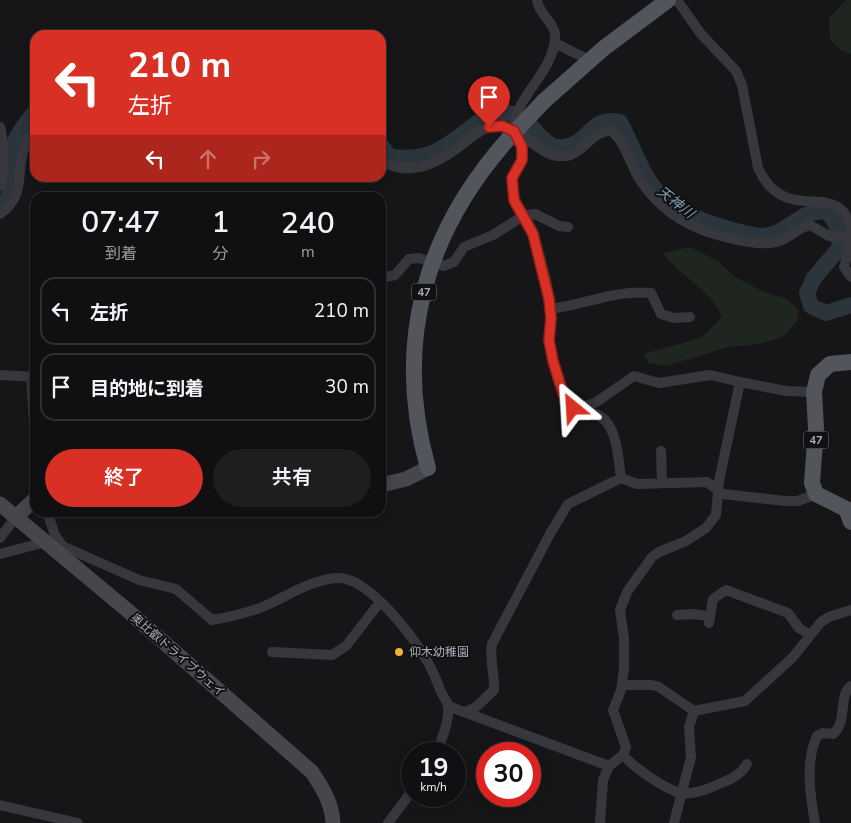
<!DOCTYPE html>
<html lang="ja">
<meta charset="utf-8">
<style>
body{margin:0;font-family:"Nunito Sans","Noto Sans JP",sans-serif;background:#1e1e20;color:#f1f3f6;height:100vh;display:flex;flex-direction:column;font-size:19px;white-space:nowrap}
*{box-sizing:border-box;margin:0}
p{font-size:16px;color:#9c9d9f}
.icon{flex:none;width:28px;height:28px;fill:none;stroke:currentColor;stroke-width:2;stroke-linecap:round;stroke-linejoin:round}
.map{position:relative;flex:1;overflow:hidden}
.details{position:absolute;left:30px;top:192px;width:356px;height:325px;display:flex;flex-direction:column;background:#101012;border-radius:15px;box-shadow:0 2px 12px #0003,0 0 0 1px #303032}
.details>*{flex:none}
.top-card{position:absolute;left:30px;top:30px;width:356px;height:152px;border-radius:15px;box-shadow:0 2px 12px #0003,0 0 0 1px #303032;background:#d93025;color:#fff;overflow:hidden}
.speed{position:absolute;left:401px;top:742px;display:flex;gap:10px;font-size:25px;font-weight:700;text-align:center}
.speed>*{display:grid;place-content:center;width:65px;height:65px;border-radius:50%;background:#101012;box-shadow:0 2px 12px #0003,0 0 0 1px #303032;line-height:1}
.speed small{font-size:12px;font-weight:400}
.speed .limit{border:8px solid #d22;background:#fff;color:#111}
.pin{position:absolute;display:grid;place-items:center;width:42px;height:42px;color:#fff;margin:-51px -21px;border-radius:50% 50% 50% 0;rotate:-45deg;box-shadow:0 0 5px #0007}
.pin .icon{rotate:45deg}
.me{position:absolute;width:55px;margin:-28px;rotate:333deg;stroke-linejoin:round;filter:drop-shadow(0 0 4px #0008)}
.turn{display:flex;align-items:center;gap:18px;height:105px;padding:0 15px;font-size:22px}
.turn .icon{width:65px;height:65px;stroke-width:2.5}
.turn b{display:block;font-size:35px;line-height:42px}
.lanes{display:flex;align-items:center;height:48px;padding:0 15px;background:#0003;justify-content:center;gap:25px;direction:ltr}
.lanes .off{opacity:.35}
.eta{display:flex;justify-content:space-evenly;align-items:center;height:85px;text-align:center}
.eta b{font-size:30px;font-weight:600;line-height:35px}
.action{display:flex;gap:10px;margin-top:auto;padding:10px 15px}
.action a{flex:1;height:58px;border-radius:30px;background:#d93025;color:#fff;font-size:20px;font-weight:600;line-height:58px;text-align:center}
.action a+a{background:#1e1e20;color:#f1f3f6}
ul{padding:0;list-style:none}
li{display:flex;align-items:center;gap:15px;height:68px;margin:0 10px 8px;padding:0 5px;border:2px solid #303032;border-radius:15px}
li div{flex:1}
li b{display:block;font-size:19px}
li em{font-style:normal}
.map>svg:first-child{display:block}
.green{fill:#1e261f}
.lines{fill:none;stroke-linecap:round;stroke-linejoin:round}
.river{stroke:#2c353c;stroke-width:16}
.street{stroke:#37383d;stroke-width:10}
.secondary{stroke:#45474d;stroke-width:15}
.primary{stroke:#53555c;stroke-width:16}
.primary-bridge{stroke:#53555c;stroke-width:16}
.route-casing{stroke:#8d1f18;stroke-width:12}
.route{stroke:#d93025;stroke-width:9}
.poi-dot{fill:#f2b134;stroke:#111113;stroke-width:2}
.labels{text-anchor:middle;stroke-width:4;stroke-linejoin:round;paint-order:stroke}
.shield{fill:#111113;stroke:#7b7e86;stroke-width:1}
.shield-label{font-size:11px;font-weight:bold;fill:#a8adb8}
.poi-label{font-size:12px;fill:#a8adb8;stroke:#111113;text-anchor:start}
.street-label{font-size:12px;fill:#a8adb8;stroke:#111113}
.water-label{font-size:14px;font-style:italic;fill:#7f9bb3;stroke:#111113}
</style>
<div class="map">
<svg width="851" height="823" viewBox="0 0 851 823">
<rect width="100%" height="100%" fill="#161618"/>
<path class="green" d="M 846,0 L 851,0 L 851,54 L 841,50 L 830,40 L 829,18 Z
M 690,247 L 718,261 L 735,277 L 762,291 L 785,298 L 799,310 L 797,321 L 783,337 L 760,344 L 728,347 L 666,366 L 649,363 L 643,354 L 701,338 L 722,317 C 710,288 681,278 663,253 Z"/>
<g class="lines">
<path class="river" d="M 381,145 L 389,156 C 425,163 442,150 469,129 C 477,123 486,116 496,114 C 530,104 538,152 564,147 C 590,143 591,115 620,122 C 629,139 636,157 645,174 C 663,207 699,221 732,230 C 745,233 761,239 773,234 C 793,227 805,208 827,212 C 838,222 838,233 840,247 L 814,278 L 807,293 L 811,306 L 826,313 L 851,305
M 0,209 C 19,190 6,164 15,141 C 20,130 27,121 35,112"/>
<path class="street" d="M 537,0 C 539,16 557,23 555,39 C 552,72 520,93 514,124 C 512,137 526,146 521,160 C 519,167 512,173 512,181 C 513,210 528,214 534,236 C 541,262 551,292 551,318 C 551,326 548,333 549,341 C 550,362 561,383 566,403 C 576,411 585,410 596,414 C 618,423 618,459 621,478
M 677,0 L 701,34 L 736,71 L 742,85 L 758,168 C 765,182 773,193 788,198 C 815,207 844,191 851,231
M 555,43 L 589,60
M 0,127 C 4,139 5,175 0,186
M 381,159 C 386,165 394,167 402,168 C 425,171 447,157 464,143 C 472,137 480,129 490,127 C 523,120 534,159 565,156 C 584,154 592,130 611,131 C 625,141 631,166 640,180 C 663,215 695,231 734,239 C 748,242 762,245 776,242 C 789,240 797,228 810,225 L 829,236 L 851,237
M 0,214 C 33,191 8,159 35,132
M 851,241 L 844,267 L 851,277
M 381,278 L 395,275 L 409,259 L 419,258 L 444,266 L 454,262 L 464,247 L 493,235 L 523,216 L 535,214 L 559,226 L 568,227
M 550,309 C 585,305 616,289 651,293 L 661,314 L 674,318 L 690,317
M 0,375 L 35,377
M 31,377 L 35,438
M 576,408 L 595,403 L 634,376 L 659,383 L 710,375 L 740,382
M 661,451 L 662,482
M 47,512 L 55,535 L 64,548
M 0,538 L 16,517
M 58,552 L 62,548 L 67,548 L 139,580 L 176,589 L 212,620 C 230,617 249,613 267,605 C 289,595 313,579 338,578 C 368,577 413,636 427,661 C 433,670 437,682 441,692 C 443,696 447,701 448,706 C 450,721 441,740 436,754
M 0,554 L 46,542
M 677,615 L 692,614 L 710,616
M 709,623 L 713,599 L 726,590 L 788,613 L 799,628 L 810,635
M 272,652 L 332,655 L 346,646 L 380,602
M 622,685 L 652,685 L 659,687 L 694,711
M 448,706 L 609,766
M 465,712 L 476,707 L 494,690 C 495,674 489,660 492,644 L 551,532 L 568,504 L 621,478 L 637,484 L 707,482 L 723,494 L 785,501 L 798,501 L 816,494
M 623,755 C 633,767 666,790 681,793 C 694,795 708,789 719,784 C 731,779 740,776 747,764
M 0,805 L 78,823
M 388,823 L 412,791
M 600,823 L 603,780 L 609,766 L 623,755 L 626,747 L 613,710 L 621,690 L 624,669 L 624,639 L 620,610 L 627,592 L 652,557 L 659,552 L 686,541 L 706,528 L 716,515 L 719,481 L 740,382 L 786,391 L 814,392
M 674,823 L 691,757 L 689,727 L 694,711 L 745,701 L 793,657 L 821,622 L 829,617 L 851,610
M 815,823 C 810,795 805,762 817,736 L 823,733 L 833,734 C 848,722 838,694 851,686"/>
<path class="secondary" d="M 381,485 L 406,479 L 428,468
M 0,504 L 127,610 L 312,772 C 323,789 332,803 333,823
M 16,517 L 35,499"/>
<path class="primary" d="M 544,101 L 604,48 L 668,0
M 851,362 L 830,364 L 818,375 L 814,392 L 816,428 L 812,483 L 816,494 L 846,509 L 851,522
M 428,468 C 393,345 424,233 509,138"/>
<path class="primary-bridge" d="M 509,138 L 544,101"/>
</g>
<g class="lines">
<g class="route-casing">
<path id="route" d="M 489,127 L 502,126 L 514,131 L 522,147 L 522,160 L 512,178 L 514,200 L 533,234 L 549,299 L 551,318 L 549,340 L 553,361 L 566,403 L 573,408"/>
</g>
<use href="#route" class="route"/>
</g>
<circle class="poi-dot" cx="399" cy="652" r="5"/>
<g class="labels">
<g class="shield">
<rect x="411.5" y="283.5" width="25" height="17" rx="4"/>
<rect x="803.5" y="431.5" width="25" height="17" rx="4"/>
</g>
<g class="shield-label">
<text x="424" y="296">47</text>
<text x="816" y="444">47</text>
</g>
<g class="poi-label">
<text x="409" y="656">仰木幼稚園</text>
</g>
<g class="street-label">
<text transform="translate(178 655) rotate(41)" y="4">奥比叡ドライブウェイ</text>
</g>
<g class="water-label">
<text transform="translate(676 202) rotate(38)" y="5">天神川</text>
</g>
</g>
</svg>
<div class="speed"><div>19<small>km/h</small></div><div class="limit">30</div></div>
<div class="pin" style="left:489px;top:127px;background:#d93025"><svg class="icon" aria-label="arrive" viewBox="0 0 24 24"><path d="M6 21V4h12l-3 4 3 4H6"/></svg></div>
<svg class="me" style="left:573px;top:408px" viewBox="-20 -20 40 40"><path d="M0-17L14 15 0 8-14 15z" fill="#d93025" stroke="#fff" stroke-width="4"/></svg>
<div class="top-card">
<div class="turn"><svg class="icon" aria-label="left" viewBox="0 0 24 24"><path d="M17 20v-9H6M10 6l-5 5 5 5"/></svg><div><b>210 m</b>左折</div></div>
<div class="lanes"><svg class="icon" aria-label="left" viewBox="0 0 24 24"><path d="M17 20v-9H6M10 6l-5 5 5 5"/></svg><svg class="icon off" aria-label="ahead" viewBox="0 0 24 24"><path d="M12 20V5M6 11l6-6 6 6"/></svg><svg class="icon off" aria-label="right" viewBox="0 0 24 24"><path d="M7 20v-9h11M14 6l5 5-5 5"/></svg></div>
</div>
<section class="details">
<div class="eta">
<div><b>07:47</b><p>到着</p></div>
<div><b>1</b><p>分</p></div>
<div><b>240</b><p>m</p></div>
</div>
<ul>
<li><svg class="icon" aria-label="left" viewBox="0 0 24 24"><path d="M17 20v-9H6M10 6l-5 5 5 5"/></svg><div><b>左折</b></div><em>210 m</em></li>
<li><svg class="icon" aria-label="arrive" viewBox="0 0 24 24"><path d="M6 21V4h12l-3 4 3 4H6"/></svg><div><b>目的地に到着</b></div><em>30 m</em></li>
</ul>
<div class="action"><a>終了</a><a>共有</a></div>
</section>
</div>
